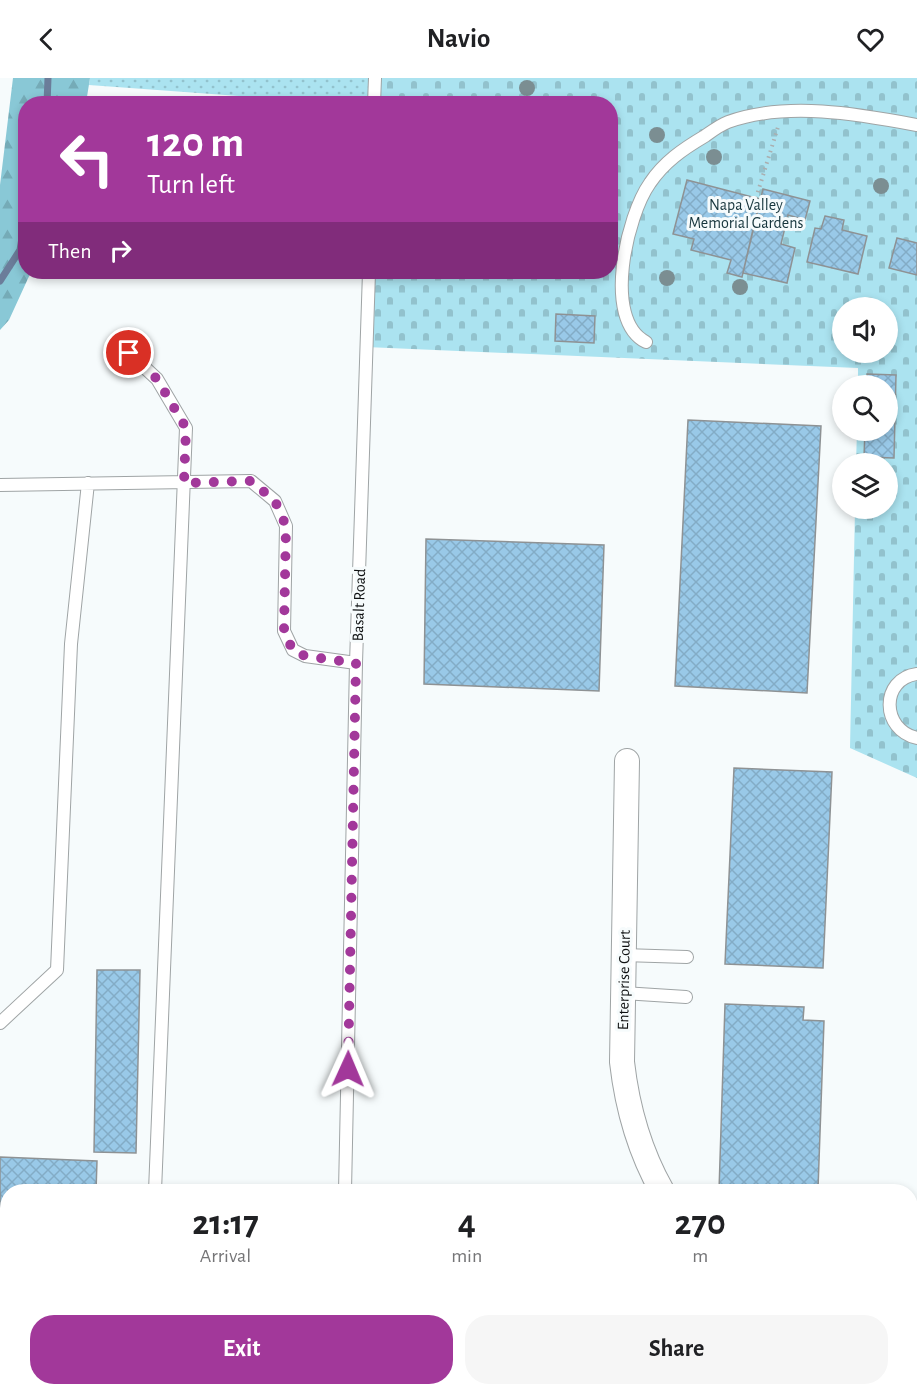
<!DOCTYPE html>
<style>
body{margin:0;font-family:"Alegreya Sans",sans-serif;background:#f6f6f6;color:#202124;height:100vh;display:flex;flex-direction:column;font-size:22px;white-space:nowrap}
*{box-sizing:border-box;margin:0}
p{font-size:20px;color:#757577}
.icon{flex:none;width:33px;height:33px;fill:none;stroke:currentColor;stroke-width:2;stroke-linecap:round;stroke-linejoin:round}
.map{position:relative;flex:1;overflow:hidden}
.panel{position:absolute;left:0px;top:1106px;width:918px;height:212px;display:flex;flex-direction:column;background:#fff;border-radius:24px 24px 0 0;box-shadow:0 3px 9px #0003}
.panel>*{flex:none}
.banner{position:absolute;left:18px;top:18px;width:600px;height:183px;border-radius:24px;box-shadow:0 3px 9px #0003;background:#a2389a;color:#fff;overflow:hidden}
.fabs{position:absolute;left:832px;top:219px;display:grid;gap:12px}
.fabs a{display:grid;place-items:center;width:66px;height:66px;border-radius:50%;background:#fff;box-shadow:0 3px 9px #0003;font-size:30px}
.pin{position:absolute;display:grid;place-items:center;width:51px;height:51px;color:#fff;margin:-26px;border:3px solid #fff;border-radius:50%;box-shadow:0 2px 6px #0007}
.me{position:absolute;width:66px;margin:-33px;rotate:1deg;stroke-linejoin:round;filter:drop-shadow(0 0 4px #0008)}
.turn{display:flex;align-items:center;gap:21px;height:126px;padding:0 30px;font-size:27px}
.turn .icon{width:78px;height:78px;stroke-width:2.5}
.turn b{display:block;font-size:42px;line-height:51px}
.then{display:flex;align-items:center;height:57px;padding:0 30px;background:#0003;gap:12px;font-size:22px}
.eta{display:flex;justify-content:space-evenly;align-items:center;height:102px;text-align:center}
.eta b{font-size:36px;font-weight:600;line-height:42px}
.button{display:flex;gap:12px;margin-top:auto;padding:12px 30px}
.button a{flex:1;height:69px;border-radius:24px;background:#a2389a;color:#fff;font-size:24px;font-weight:600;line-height:69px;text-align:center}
.button a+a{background:#f6f6f6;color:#202124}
header{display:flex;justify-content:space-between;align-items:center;height:78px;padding:0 30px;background:#fff;font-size:27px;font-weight:600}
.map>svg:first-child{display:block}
.grass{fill:url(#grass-dots)}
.forest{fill:url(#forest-firs)}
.cemetery{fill:url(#cemetery-stones);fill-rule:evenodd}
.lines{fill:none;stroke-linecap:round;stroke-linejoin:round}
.stream{stroke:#6b7d9a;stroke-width:7}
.building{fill:url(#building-cross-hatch);stroke:#8e9294;stroke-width:1.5}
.service-casing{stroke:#9fa4a5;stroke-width:14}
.minor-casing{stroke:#9fa4a5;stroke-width:26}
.path{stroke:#aaaeaf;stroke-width:4;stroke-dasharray:1.5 4.5;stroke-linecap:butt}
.service{stroke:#fff;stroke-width:12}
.minor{stroke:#fff;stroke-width:24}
.tree{fill:#7b8e92}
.route{stroke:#a2389a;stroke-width:10;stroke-dasharray:0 18}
.labels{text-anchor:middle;stroke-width:6;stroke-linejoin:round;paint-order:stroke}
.park-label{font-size:16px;fill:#16353c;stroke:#f6fbfc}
.street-label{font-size:16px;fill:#0e1011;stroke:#f6fbfc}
</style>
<header><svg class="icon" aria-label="back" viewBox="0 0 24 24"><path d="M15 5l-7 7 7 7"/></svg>Navio<svg class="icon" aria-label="heart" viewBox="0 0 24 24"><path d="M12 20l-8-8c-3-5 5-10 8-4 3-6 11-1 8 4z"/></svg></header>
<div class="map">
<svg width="917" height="1316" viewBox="0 0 917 1316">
<defs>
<pattern id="grass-dots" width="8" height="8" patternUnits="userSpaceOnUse" patternTransform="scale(1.5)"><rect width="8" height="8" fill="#abe3f0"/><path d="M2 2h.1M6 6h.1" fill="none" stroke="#92c2cd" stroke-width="1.8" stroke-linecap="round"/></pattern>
<pattern id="forest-firs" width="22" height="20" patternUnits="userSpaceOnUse" patternTransform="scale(1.5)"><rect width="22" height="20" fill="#89c8d6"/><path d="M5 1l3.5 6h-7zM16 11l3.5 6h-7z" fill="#75abb7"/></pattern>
<pattern id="cemetery-stones" width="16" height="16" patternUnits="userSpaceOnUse" patternTransform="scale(1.5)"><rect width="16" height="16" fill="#abe3f0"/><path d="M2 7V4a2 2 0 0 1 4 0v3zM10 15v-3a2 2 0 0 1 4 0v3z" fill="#92c2cd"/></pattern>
<pattern id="building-cross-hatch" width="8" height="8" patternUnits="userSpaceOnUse" patternTransform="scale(1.5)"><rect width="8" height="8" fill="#99c9e8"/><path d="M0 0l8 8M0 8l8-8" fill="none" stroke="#83acc6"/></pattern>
</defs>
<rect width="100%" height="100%" fill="#f6fbfc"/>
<path class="grass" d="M 90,0 L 375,0 L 374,26 L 332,25 L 89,7 Z"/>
<path class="forest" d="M 13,0 L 90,0 L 86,25 L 26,26 L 26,194 L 31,194 L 9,242 L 0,252 L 0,107 Z"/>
<path class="cemetery" d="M 375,0 L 917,0 L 917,700 L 850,670 L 855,431 L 888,430 L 888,386 L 856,385 L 857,353 L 888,352 L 888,308 L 858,307 L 858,290 L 366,269 L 369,194 L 610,194 L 610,26 L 374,25 ZM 843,230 L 888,230 L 888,274 L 843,274 Z"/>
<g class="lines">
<path class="stream" d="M 47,26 L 48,0
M 0,203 L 20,172 L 26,136"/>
</g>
<path class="building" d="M 687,102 L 760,121 L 742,199 L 727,195 L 731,182 L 691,172 L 694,161 L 673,156 Z
M 763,111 L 810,123 L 805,142 L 788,137 L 781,166 L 795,170 L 787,205 L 743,195 Z
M 825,138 L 844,142 L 842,152 L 867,158 L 858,196 L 807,184 L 815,150 L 821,151 Z
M 897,160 L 917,165 L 917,197 L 889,190 Z
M 556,236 L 595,238 L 594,265 L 555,263 Z
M 867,296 L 896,297 L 894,380 L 864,379 L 865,352 L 888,352 L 888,308 L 867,308 Z
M 688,342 L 821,348 L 807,615 L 675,608 Z
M 426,461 L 604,467 L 599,613 L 424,606 Z
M 734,690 L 832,694 L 823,890 L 725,886 Z
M 97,892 L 140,892 L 136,1075 L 94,1074 Z
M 725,926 L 804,929 L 803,942 L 824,943 L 818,1111 L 719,1113 Z
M 0,1079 L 97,1083 L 96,1113 L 8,1113 L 8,1149 L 0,1148 Z
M 917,1194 L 917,1264 L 910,1260 L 910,1207 Z
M 0,1270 L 2,1270 L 1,1316 L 0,1316 Z
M 40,1310 L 98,1310 L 98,1315 L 40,1313 Z
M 426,1310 L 496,1310 L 486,1316 L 431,1316 Z
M 657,1310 L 736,1310 L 734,1314 L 739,1316 L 654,1316 Z"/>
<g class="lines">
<g class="service-casing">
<path id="service" d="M 374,26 L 375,0
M 646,264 C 602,242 627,137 650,105 C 664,84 683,71 705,58 C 712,53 720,47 728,44 C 786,23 858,36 917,47
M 129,275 L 157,301 L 186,350 L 155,1113
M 0,407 L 251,403 L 275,423 L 286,448 L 284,553 L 293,572 L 305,578 L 356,585
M 917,596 C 880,601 881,652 917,660
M 623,877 L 687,879
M 623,915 L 686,919
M 0,945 L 57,892 L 71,566 L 88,405
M 345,1113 L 356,585 L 369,194
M 0,1208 L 8,1208
M 214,1310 L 238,1316
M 146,1316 L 146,1310
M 292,1316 L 295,1310
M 341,1316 L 342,1310
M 861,1316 L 865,1310"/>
</g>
<g class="minor-casing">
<path id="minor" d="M 627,683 L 622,984 C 627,1028 640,1074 662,1113
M 910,1297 L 917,1300"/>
</g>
<path class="path" d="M 756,120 L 778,49"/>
<use href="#service" class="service"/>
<use href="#minor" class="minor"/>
</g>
<g class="tree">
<circle cx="527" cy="10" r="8"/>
<circle cx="657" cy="57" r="8"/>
<circle cx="714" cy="79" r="8"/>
<circle cx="881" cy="108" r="8"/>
<circle cx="667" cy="200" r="8"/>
<circle cx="740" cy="209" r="8"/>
</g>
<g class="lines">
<path class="route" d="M 129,275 L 157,301 L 186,350 L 184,405 L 251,403 L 275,423 L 286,448 L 284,553 L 293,573 L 305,578 L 356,585 L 348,991"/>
</g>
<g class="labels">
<g class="park-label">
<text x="746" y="132">Napa Valley<tspan x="746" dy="18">Memorial Gardens</tspan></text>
</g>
<g class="street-label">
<text transform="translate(358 527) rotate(-88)" y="6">Basalt Road</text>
<text transform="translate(623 902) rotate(-89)" y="6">Enterprise Court</text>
</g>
</g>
</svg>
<div class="fabs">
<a><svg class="icon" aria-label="sound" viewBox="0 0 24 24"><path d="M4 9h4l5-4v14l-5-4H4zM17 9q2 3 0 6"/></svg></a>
<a><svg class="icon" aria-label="search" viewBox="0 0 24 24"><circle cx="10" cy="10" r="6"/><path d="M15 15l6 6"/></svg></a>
<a><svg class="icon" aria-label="layers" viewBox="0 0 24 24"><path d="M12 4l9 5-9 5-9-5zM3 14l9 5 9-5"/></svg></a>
</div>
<div class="pin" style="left:129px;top:275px;background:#d93025"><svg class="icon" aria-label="arrive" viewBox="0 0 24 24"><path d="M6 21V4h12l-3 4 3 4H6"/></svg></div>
<svg class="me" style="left:348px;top:991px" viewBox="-20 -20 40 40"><path d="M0-17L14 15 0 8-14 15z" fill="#a2389a" stroke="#fff" stroke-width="4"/></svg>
<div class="banner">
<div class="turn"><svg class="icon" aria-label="left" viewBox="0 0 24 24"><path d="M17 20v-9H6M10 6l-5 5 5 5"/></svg><div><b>120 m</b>Turn left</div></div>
<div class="then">Then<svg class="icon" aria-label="right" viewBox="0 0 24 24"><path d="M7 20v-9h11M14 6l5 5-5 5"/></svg></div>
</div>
<section class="panel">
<div class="eta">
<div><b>21:17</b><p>Arrival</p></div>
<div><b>4</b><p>min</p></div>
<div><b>270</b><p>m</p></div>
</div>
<div class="button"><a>Exit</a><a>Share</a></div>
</section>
</div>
